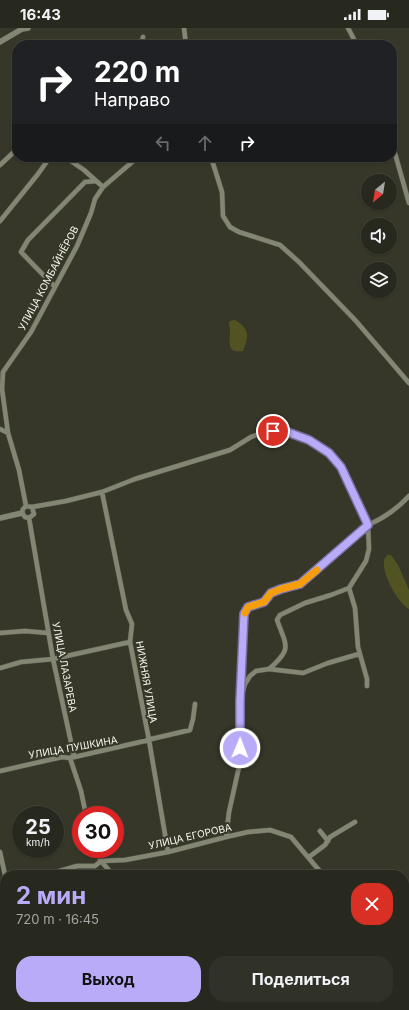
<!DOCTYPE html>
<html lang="ru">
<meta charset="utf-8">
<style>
body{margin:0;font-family:Inter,sans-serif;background:#303127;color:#f1f3f6;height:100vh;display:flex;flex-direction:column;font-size:15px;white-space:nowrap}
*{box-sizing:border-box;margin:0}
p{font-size:13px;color:#a5a6a4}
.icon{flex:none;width:22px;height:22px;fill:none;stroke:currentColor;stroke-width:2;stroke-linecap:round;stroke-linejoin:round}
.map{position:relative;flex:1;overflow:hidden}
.sheet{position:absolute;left:0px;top:842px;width:409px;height:140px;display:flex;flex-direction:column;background:#28291e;border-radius:16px 16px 0 0;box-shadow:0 1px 3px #0004,0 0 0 1px #44453c}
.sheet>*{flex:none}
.banner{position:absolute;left:12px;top:12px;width:385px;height:122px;border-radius:16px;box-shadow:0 1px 3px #0004,0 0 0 1px #44453c;background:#202124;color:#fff;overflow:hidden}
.needle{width:26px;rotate:210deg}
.buttons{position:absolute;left:361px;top:146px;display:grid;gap:8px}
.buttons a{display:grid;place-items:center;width:36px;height:36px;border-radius:50%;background:#28291e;box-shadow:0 1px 3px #0004,0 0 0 1px #44453c;font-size:20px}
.speed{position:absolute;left:12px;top:778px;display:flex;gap:8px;font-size:20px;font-weight:700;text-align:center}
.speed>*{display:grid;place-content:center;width:52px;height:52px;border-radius:50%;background:#28291e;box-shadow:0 1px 3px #0004,0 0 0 1px #44453c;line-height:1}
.speed small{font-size:10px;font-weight:400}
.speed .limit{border:6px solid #d22;background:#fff;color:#111}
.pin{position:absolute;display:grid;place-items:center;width:34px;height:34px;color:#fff;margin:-17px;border:2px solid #fff;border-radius:50%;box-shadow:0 1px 4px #0007}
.me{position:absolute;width:44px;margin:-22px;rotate:1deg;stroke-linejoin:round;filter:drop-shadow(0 0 3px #0008)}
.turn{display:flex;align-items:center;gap:14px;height:84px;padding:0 16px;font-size:18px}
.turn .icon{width:52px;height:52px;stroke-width:2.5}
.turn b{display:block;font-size:28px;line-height:34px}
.lanes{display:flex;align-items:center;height:38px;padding:0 16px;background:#0003;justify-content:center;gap:20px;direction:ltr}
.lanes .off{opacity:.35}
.round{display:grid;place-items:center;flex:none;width:42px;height:42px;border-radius:16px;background:#303127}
.overview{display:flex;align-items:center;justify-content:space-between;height:68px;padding:0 16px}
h1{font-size:24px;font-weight:700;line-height:30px;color:#b9abf7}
.cta{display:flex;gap:8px;margin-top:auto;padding:8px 16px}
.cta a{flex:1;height:46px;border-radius:16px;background:#b9abf7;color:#111;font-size:16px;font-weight:700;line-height:46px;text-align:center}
.cta a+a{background:#303127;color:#f1f3f6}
.status{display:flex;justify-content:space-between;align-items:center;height:28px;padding:0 20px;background:#28291e;direction:ltr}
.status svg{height:11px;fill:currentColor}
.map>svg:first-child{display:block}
.green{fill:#515422}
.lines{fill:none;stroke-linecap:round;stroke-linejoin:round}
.minor-casing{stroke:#515245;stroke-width:5.5}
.tertiary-casing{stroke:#515245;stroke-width:6}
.minor{stroke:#848674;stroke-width:4.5}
.tertiary{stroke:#848674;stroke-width:5.5}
.route-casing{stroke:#786fa1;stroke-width:10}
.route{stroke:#b9abf7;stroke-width:7}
.slow{stroke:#f59e0b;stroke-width:7}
.labels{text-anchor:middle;stroke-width:4;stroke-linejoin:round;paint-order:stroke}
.street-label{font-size:10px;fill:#f4f5ec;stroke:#363728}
</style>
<div class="status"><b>16:43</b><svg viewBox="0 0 49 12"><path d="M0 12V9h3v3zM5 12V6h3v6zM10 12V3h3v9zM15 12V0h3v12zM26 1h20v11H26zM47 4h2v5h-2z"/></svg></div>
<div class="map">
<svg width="409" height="982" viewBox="0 0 409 982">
<rect width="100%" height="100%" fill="#363728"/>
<path class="green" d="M 235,292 C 250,301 249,308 243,323 C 226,326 230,314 230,303 C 230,298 228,297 230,293 Z
M 387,527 L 391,527 L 398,537 L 409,562 L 409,581 C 398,575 382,546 384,533 C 384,531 386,529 387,527 Z"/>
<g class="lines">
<g class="minor-casing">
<path id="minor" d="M 184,0 L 186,17
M 348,0 L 357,17
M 141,17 L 143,9
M 392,115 L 409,175
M 65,129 L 84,142 L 103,159
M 211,129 L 222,164 L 223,188 L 230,199 L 239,204 L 280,217 L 299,234 L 356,293 L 409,355
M 0,137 L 17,121
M 0,193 L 38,146 L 50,129
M 55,259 L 21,224 L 28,212 L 85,154 L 96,153
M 0,401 L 8,405
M 102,464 L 126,582 L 132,596 L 130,614 L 149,712 L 168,824
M 26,478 L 19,442 L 8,405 L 2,361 L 3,344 L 31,304 L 77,218 L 91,185 L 95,171 L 103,159 L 138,129
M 26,478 L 32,479 L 34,486 L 29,490 L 25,489 L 22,485 L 23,481 Z
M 32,479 L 66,473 L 102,464 L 135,451 L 230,422 L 251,409 L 264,404 L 282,402 L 309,412 L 329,425 L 341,439 L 368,497 L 369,521 L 366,533 L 349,560 L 355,580 L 358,619 L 367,651 L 367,658
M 29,490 L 53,631 L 74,728 L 70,730 L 81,763 L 86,787
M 0,605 L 25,603 L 48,605
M 0,640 L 21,634 L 53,631 L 130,614
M 269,641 C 292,621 287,619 277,592 L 280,587 L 305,575 L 331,567 L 349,560
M 242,666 L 245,656 L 250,648 L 256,643 L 269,641 L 303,645 L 328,635 L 359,626
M 147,712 L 190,702 L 193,691 L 195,676
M 0,743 L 62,729 L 70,730 L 149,712
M 320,803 L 328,813
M 226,809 L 229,784 L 239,739 L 244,586 L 248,579 L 264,574 L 271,565 L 281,561 L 300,556 L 368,497 C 384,490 397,481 409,468
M 94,821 L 101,833 L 113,847
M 0,824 L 5,847
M 309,829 L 325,817 L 330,809 L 355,794
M 46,847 L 77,838 L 95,838 L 101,833 L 125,832 L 168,824 L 226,809 L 248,804 L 270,802 L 291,809 L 323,847
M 0,857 L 5,856
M 236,977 L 238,982
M 259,977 L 266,982"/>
</g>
<g class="tertiary-casing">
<path id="tertiary" d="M 0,14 L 22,1 L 28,0
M 0,490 L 22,485"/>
</g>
<use href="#minor" class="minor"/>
<use href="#tertiary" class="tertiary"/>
</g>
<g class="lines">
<g class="route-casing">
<path id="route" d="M 240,720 L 240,673 L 244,586 L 248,579 L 264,574 L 271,565 L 281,561 L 300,556 L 368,497 L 341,439 L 329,425 L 309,412 L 282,402 L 273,403"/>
</g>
<use href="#route" class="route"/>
<path class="slow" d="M 245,585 L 248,579 L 264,574 L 271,565 L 281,561 L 300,556 L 317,542"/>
</g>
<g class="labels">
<g class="street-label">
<text transform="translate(48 250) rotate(-62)" y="4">УЛИЦА КОМБАЙНЁРОВ</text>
<text transform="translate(65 639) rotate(79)" y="4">УЛИЦА ЛАЗАРЕВА</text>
<text transform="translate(147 654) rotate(80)" y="4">НИЖНЯЯ УЛИЦА</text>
<text transform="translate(73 719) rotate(-10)" y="4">УЛИЦА ПУШКИНА</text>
<text transform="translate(190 808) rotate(-13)" y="4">УЛИЦА ЕГОРОВА</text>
</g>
</g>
</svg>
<div class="buttons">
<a><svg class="needle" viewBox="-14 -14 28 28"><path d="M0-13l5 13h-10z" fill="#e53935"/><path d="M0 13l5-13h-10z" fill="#a5a6a4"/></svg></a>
<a><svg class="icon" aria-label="sound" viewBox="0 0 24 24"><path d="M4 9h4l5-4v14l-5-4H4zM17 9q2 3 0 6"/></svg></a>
<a><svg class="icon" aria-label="layers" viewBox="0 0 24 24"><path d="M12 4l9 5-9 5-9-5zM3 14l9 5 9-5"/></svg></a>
</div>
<div class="speed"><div>25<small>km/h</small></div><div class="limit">30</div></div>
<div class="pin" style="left:273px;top:403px;background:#d93025"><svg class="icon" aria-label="arrive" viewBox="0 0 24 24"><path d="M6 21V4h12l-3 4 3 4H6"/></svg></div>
<svg class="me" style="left:240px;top:720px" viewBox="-20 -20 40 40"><circle r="17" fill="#b9abf7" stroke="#fff" stroke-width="3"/><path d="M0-11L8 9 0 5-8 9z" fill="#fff"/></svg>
<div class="banner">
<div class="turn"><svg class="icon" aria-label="right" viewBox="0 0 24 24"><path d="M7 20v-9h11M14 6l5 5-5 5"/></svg><div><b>220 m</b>Направо</div></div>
<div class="lanes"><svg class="icon off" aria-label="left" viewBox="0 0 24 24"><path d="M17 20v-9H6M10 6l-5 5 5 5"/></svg><svg class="icon off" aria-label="ahead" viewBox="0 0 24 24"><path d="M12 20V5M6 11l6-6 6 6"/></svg><svg class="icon" aria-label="right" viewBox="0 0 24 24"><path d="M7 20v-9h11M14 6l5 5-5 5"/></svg></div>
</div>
<section class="sheet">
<div class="overview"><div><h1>2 мин</h1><p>720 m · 16:45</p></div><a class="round" style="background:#d93025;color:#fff"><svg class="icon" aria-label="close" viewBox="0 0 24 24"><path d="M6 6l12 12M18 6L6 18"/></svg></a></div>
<div class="cta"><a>Выход</a><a>Поделиться</a></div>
</section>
</div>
